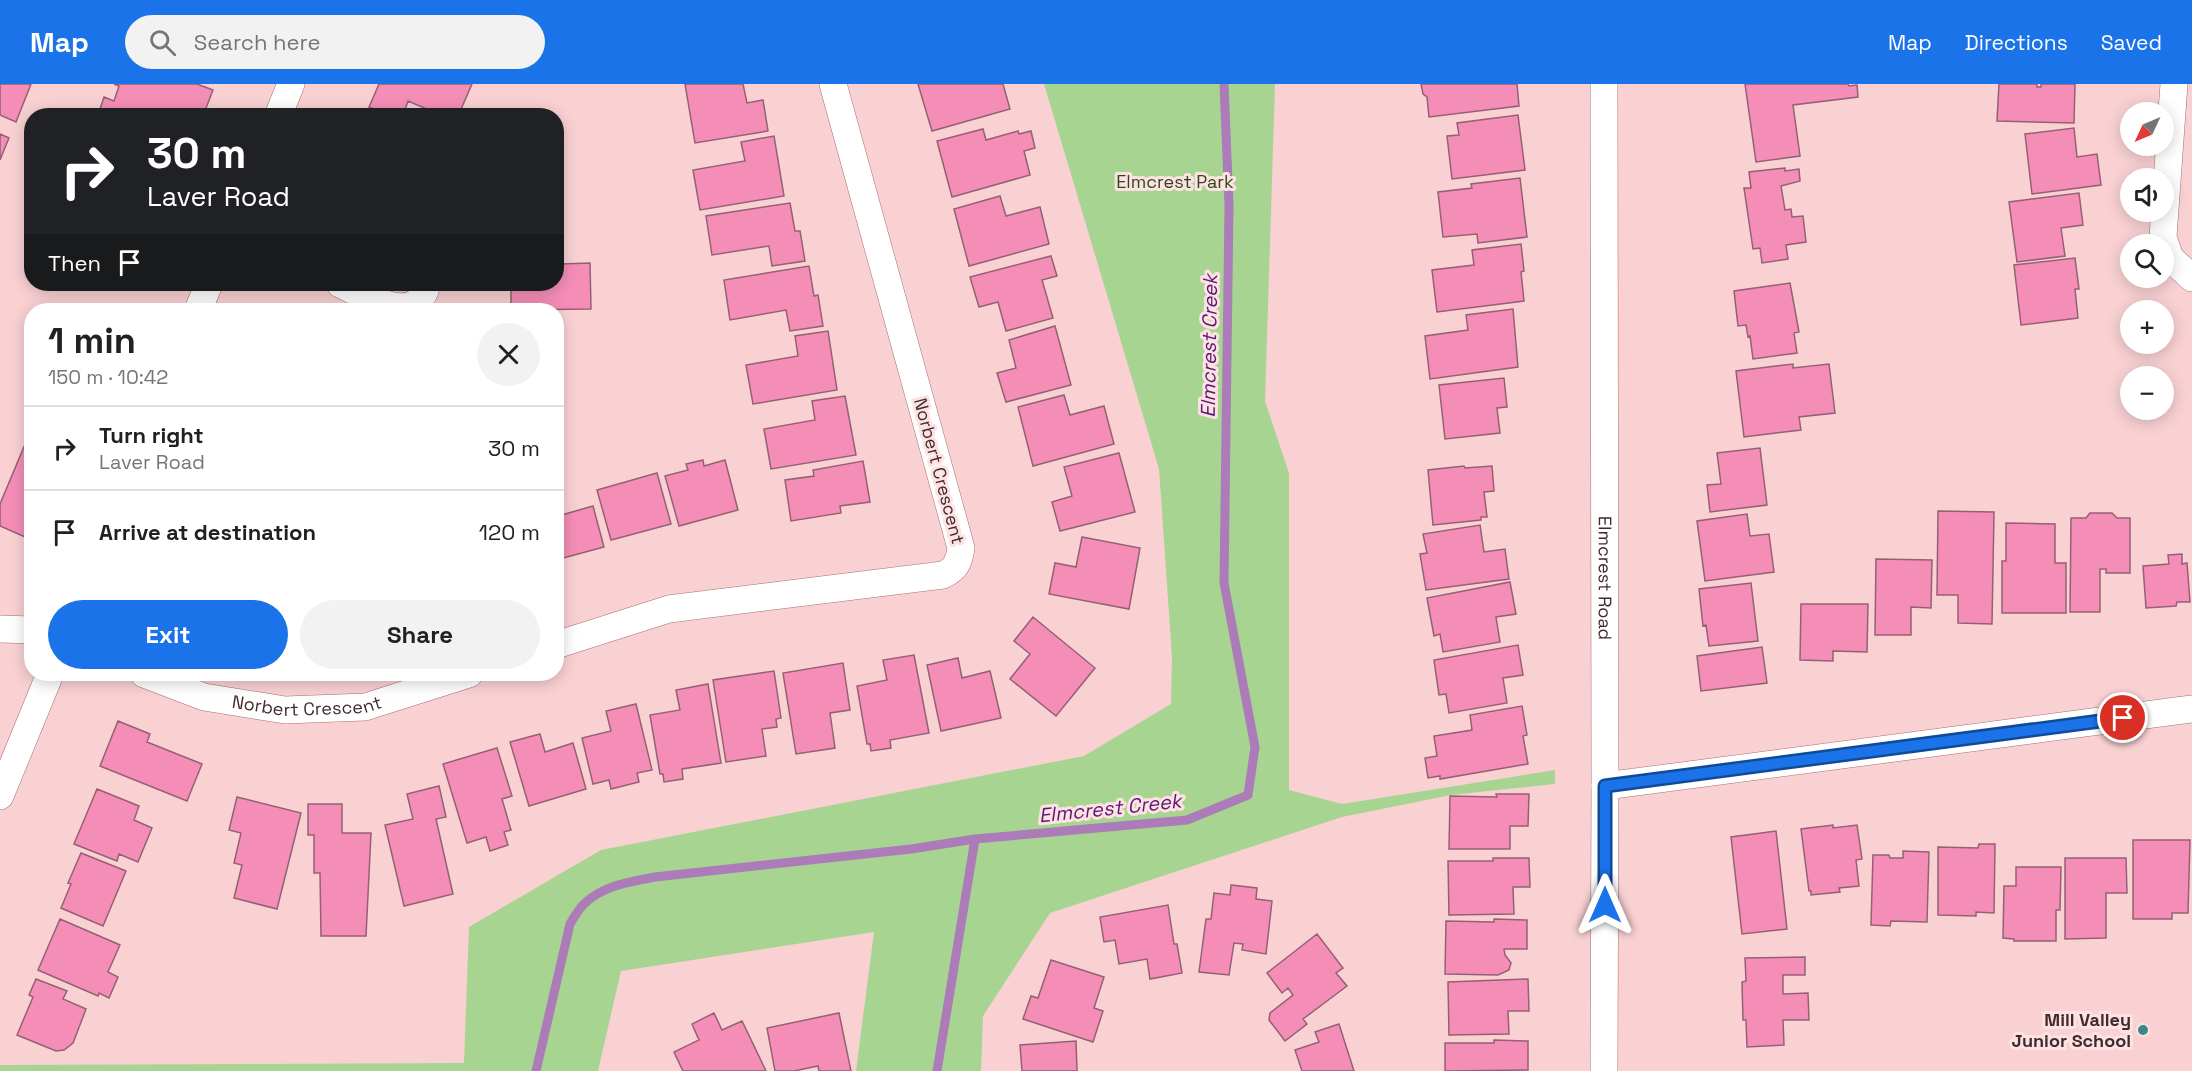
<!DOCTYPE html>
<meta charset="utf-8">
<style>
body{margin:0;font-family:"Space Grotesk",sans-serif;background:#f2f2f2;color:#202124;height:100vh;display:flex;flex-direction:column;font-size:22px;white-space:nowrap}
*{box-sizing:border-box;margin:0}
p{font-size:20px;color:#757577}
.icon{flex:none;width:33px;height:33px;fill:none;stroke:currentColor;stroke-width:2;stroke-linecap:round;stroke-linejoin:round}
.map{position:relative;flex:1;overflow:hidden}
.details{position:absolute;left:24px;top:219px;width:540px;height:378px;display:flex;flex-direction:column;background:#fff;border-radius:24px;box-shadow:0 3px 15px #0003}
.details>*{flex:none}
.top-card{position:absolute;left:24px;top:24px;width:540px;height:183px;border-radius:24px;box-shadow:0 3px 15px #0003;background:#202124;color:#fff;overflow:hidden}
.needle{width:39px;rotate:226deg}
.fabs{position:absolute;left:2120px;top:18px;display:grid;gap:12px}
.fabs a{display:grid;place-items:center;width:54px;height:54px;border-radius:50%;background:#fff;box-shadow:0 3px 15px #0003;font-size:30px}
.pin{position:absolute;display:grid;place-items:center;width:51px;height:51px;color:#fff;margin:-26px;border:3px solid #fff;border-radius:50%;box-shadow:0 2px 6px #0007}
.me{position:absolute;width:66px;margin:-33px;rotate:0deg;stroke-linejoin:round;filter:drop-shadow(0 0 4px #0008)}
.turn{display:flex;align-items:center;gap:21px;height:126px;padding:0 24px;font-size:27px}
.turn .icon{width:78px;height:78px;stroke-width:2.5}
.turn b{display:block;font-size:42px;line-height:51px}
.then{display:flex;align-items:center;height:57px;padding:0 24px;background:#0003;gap:12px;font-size:22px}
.round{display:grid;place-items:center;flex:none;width:63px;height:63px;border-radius:32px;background:#f2f2f2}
.headline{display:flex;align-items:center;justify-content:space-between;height:102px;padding:0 24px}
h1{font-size:36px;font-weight:700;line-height:45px}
.action{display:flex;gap:12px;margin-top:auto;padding:12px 24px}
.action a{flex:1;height:69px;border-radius:36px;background:#1a73e8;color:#fff;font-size:24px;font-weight:700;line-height:69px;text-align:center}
.action a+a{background:#f2f2f2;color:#202124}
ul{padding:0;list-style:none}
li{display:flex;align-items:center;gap:18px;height:84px;padding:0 24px;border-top:2px solid #e0e0e0}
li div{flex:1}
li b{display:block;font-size:22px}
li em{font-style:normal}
header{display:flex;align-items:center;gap:36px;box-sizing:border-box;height:84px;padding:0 30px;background:#1a73e8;color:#fff}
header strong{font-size:28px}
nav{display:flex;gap:33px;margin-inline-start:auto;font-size:21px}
.search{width:420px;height:54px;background:#f2f2f2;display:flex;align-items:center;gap:15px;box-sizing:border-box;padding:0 21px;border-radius:33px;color:#757577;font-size:22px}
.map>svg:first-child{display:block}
.green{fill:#a8d492}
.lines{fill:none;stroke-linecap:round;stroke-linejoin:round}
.stream{stroke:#ac7cb8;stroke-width:9}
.building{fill:#f58eb7;stroke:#956074;stroke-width:1.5}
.minor-casing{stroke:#a86e71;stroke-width:28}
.minor{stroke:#fff;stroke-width:27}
.route-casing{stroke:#114b97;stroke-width:15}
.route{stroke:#1a73e8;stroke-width:10}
.poi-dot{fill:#3e8787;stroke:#fde2e3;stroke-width:2}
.labels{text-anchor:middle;stroke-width:6;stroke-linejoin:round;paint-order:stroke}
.park-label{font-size:18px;fill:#2d491c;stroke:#fde2e3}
.street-label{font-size:18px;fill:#42292b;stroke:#fde2e3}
.poi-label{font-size:18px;font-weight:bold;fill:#42292b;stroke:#fde2e3;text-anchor:end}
.water-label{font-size:20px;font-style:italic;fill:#5e1776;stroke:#fde2e3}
</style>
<header>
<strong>Map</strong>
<div class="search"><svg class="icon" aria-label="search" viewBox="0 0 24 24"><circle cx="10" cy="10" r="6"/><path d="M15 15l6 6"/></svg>Search here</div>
<nav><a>Map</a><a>Directions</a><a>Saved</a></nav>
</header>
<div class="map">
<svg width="2192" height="987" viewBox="0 0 2192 987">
<rect width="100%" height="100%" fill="#f9d1d3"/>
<path class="green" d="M 1044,0 L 1275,0 L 1265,317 L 1289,389 L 1289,706 L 1342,720 L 1555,686 L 1555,700 L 1451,711 L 1342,733 L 1050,829 L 983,932 L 981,987 L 856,987 L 874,848 L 621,887 L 598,987 L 0,987 L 0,981 L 464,979 L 469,843 L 601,766 L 1084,672 L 1171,620 L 1172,573 L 1159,385 Z"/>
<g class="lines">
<path class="stream" d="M 536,987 L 570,840 C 574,833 578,826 584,820 C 603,801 630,798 655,793 L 911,765 L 975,755 L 1187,736 L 1248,711 L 1255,663 L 1224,499 L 1229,122 L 1224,0
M 937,987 L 975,755"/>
</g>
<path class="building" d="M 0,0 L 31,0 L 16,38 L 0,31 Z
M 114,0 L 197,0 L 213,6 L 203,32 L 116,32 L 100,25 L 104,13 L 114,17 L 119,2 Z
M 379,0 L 472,0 L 458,32 L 443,32 L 408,17 L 403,32 L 390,32 L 369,23 Z
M 685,0 L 743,0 L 747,19 L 763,16 L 768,47 L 695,59 Z
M 918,0 L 1003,0 L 1010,25 L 932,47 Z
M 1421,0 L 1517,0 L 1519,22 L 1429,33 L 1427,13 L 1423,10 Z
M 1745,0 L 1848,0 L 1849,2 L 1857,1 L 1858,13 L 1793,21 L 1800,72 L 1756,78 Z
M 1999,0 L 2037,0 L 2037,3 L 2041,3 L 2041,0 L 2075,0 L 2074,39 L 1997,37 Z
M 1518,31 L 1525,86 L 1452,95 L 1447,52 L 1459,51 L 1457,39 Z
M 2074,44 L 2077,73 L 2097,70 L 2101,101 L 2032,110 L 2025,50 Z
M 983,45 L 986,56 L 1018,47 L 1019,50 L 1031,47 L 1035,64 L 1024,67 L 1030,91 L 952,113 L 937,57 Z
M 0,50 L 9,54 L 0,76 Z
M 774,52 L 784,112 L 700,126 L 693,86 L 745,77 L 741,58 Z
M 1785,84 L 1785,87 L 1799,85 L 1800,97 L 1781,102 L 1785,126 L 1791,125 L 1792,133 L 1803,132 L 1806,158 L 1786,161 L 1788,175 L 1762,179 L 1760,164 L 1753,165 L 1744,104 L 1751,104 L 1749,88 Z
M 1520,94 L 1527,153 L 1478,159 L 1477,150 L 1443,153 L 1438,108 L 1472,104 L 1471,100 Z
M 2079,109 L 2083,141 L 2061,144 L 2065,172 L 2017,178 L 2009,118 Z
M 1000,112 L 1006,132 L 1040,123 L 1049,160 L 969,182 L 954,125 Z
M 790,119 L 795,147 L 800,147 L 805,177 L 772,182 L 769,162 L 712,171 L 706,132 Z
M 1521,160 L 1524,187 L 1521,188 L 1524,217 L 1437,228 L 1432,186 L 1474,181 L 1472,166 Z
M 556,169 L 559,169 L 560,180 L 590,179 L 591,225 L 511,226 L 511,200 L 556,200 Z
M 1051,172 L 1057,192 L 1042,196 L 1053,234 L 1006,247 L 998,218 L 979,223 L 970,193 Z
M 2075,174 L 2079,205 L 2075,205 L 2078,234 L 2021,241 L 2014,181 Z
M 809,182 L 814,212 L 818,211 L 823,242 L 790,247 L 786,226 L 730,236 L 724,196 Z
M 1790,199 L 1799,248 L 1794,249 L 1797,269 L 1753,275 L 1750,252 L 1748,253 L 1746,241 L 1738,242 L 1734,207 Z
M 1513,225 L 1518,283 L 1430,295 L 1425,252 L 1468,246 L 1466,231 Z
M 1055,242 L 1071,301 L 1006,318 L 997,289 L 1016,284 L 1009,256 Z
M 828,247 L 837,306 L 753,320 L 746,281 L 798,272 L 795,252 Z
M 1793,280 L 1793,284 L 1829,280 L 1835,329 L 1799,333 L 1801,346 L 1744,353 L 1736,287 Z
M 1504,294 L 1507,323 L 1497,324 L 1500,349 L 1445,355 L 1439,301 Z
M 1064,311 L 1070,331 L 1104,322 L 1114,360 L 1033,382 L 1018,323 Z
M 845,312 L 856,371 L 771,385 L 764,345 L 815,336 L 812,317 Z
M 29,351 L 32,353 L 32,456 L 0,442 L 0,420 Z
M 1760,364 L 1767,421 L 1710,428 L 1707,401 L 1721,400 L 1717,369 Z
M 1119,369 L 1135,428 L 1060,447 L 1052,418 L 1072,412 L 1064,383 Z
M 703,376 L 704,382 L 725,376 L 738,426 L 679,442 L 665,392 L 688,386 L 686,380 Z
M 863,377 L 870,418 L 840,422 L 841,429 L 791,437 L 785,396 L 814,392 L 813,386 Z
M 1464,382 L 1465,384 L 1492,382 L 1494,407 L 1484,408 L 1487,433 L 1481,433 L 1481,436 L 1433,441 L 1428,386 Z
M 657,389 L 671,440 L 611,456 L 597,406 Z
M 593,422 L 604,463 L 556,476 L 556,427 L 558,432 Z
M 1938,427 L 1994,428 L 1992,540 L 1958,539 L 1958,511 L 1937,511 Z
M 2090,429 L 2112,429 L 2117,434 L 2130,434 L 2130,489 L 2106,489 L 2106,485 L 2100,485 L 2100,528 L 2070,528 L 2071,434 L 2086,434 Z
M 1747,430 L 1750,452 L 1769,450 L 1774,488 L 1705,497 L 1697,437 Z
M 2006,439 L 2055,440 L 2055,479 L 2066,479 L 2066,529 L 2002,529 L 2002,477 L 2006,477 Z
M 1480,441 L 1484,468 L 1505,465 L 1509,495 L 1426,506 L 1420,470 L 1427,469 L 1423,450 Z
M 1082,453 L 1140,464 L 1129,525 L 1049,510 L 1055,479 L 1076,483 Z
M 2182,470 L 2182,480 L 2187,479 L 2190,518 L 2177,518 L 2176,522 L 2146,524 L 2143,482 L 2169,480 L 2168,471 Z
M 1876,475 L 1932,476 L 1931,524 L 1911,523 L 1911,551 L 1875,551 Z
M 1510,498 L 1516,530 L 1496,533 L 1500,558 L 1443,568 L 1440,550 L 1434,552 L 1427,514 Z
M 1751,499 L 1758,557 L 1709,562 L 1706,541 L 1703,542 L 1699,505 Z
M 1801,520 L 1868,520 L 1867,568 L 1833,567 L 1833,577 L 1800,576 Z
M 1033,533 L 1095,584 L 1056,632 L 1010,595 L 1030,570 L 1014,557 Z
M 1518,561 L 1523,591 L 1503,594 L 1507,619 L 1449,629 L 1446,610 L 1439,611 L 1434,576 Z
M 1762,563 L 1767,599 L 1701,607 L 1697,572 Z
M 914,571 L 929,649 L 890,656 L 891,664 L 871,667 L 870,660 L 867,660 L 857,602 L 887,596 L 883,576 Z
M 958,574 L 962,594 L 990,587 L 1001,634 L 941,647 L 927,581 Z
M 843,579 L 850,626 L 830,629 L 835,664 L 796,670 L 783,589 Z
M 774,587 L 781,634 L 776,635 L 777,643 L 762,645 L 766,672 L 726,678 L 713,596 Z
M 708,600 L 721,679 L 682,685 L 683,695 L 664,698 L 663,690 L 660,690 L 650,631 L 680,626 L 676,606 Z
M 636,620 L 652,686 L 637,689 L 639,698 L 611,705 L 609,696 L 593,700 L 582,654 L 611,647 L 606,627 Z
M 1522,622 L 1527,651 L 1523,652 L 1528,680 L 1440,695 L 1440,692 L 1428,694 L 1425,674 L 1437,672 L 1434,652 L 1472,646 L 1470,631 Z
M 118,637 L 150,650 L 147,658 L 202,680 L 187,717 L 100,682 Z
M 540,650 L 545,668 L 573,659 L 586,705 L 529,722 L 510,658 Z
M 497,664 L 512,712 L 502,715 L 511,746 L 504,748 L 508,761 L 490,767 L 486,753 L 467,759 L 443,680 Z
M 439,702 L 446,733 L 436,735 L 453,810 L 404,822 L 385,741 L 413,735 L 407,710 Z
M 97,705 L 139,722 L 134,736 L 152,744 L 138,778 L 119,770 L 117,777 L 74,760 Z
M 1496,710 L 1529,710 L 1528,742 L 1510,742 L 1510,765 L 1449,765 L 1450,712 L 1497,713 Z
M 237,713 L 301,729 L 277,825 L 234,814 L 242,781 L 234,779 L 241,749 L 229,746 Z
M 308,720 L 342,720 L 342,749 L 371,749 L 366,852 L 321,852 L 320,789 L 314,789 L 314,751 L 308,751 Z
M 1833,741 L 1833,744 L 1857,741 L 1862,775 L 1856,776 L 1859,802 L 1839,804 L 1840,808 L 1811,811 L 1811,807 L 1809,807 L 1801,745 Z
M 1776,747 L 1787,845 L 1742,850 L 1731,753 Z
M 2133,756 L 2190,756 L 2188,829 L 2172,829 L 2172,835 L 2133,835 Z
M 1979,760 L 1995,760 L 1994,829 L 1976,828 L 1976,832 L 1938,831 L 1938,763 L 1978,764 Z
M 1903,767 L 1929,768 L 1927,838 L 1891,837 L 1890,842 L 1871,841 L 1873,771 L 1889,771 L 1890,774 L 1903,774 Z
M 81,769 L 126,787 L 103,842 L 61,824 L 71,800 L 68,799 Z
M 1493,774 L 1529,774 L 1530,803 L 1513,803 L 1514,830 L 1449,831 L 1448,777 L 1493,777 Z
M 2065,774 L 2126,774 L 2127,809 L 2106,809 L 2106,854 L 2065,855 Z
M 2016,783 L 2061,783 L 2060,826 L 2056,826 L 2056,857 L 2014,857 L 2014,855 L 2003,854 L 2004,802 L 2016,802 Z
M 1231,801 L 1257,804 L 1256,815 L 1272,817 L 1266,870 L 1242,866 L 1243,860 L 1234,859 L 1229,891 L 1199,888 L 1206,835 L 1211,835 L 1214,809 L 1230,811 Z
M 1168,821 L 1174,860 L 1177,860 L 1182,889 L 1150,895 L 1147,875 L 1119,880 L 1115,856 L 1104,858 L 1100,833 Z
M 60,835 L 120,861 L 108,888 L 118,893 L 109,914 L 99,909 L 98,912 L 38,886 Z
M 1494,835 L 1527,836 L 1527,865 L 1504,865 L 1505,871 L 1511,879 L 1509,886 L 1498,891 L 1445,890 L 1446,837 L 1494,838 Z
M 1317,850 L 1343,884 L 1336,889 L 1347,902 L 1303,935 L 1307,940 L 1285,957 L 1269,936 L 1270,929 L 1293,911 L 1288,904 L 1282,909 L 1267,889 Z
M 1805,873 L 1805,891 L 1783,891 L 1783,910 L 1808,909 L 1809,936 L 1783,936 L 1784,961 L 1747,963 L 1746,936 L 1743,936 L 1742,898 L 1746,897 L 1745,874 Z
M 1051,876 L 1104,893 L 1094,924 L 1103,927 L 1093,958 L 1023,935 L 1031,912 L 1038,914 Z
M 36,895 L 67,907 L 63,915 L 86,925 L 73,959 L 64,966 L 56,967 L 17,951 L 33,913 L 29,911 Z
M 1528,895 L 1529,927 L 1508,927 L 1509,950 L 1449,951 L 1448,898 Z
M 714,929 L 722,946 L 742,937 L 766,987 L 683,987 L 674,968 L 699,956 L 692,940 Z
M 839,929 L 851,987 L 819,987 L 818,982 L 794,987 L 775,987 L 767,944 Z
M 1339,940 L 1354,987 L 1302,987 L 1295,966 L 1319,958 L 1315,948 Z
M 1494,956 L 1528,957 L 1528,986 L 1445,987 L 1445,959 L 1494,959 Z
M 1076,957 L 1077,987 L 1022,987 L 1020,961 Z"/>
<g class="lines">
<g class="minor-casing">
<g id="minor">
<path id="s1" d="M 1604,0 L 1605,702 L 1604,987"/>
<path d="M 2174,0 L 2163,153 L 2170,174 L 2192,194"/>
<path d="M 278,32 L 291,0"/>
<path d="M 340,200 C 365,211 417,245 427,200"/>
<path d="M 198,226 L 209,200"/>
<path d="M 0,545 L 32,546"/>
<path d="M 556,561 L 669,525 L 943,491 C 956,485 959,478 961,464 L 833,0"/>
<path id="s2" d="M 144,590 L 204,613 L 285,626 L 365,623 L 469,590"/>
<path d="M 1605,702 L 2192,625"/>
<path d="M 0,712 L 50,590"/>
</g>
</g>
<use href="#minor" class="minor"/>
</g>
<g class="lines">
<g class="route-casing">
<path id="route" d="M 1605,821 L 1605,702 L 2123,634"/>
</g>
<use href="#route" class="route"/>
</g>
<circle class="poi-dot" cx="2143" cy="946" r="6"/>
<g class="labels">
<g class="park-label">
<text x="1175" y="104">Elmcrest Park</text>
</g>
<g class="street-label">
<text transform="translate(939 387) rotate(75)" y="6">Norbert Crescent</text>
<text dy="6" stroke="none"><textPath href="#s1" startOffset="494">Elmcrest Road</textPath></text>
<text dy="6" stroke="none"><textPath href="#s2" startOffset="168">Norbert Crescent</textPath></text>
</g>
<g class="poi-label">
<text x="2131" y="942">Mill Valley<tspan x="2131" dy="21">Junior School</tspan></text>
</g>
<g class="water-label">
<text transform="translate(1209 262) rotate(-89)" y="7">Elmcrest Creek</text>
<text transform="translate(1110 724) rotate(-6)" y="7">Elmcrest Creek</text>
</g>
</g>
</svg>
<div class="fabs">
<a><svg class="needle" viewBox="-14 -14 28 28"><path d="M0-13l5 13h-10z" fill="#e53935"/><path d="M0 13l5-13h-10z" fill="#757577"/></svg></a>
<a><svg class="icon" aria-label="sound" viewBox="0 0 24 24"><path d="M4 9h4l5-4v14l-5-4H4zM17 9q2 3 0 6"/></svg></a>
<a><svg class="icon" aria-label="search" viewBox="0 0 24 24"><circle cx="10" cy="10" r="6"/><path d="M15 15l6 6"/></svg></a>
<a>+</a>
<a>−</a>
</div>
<div class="pin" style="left:2123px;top:634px;background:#d93025"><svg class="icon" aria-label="arrive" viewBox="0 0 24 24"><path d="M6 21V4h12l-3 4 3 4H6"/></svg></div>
<svg class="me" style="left:1605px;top:821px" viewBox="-20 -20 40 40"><path d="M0-17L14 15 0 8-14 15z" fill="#1a73e8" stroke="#fff" stroke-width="4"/></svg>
<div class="top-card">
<div class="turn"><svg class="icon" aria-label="right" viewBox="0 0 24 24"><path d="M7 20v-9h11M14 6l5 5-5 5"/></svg><div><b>30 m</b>Laver Road</div></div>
<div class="then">Then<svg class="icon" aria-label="arrive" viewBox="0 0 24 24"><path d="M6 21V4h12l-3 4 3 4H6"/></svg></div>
</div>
<section class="details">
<div class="headline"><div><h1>1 min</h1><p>150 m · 10:42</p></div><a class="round"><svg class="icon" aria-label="close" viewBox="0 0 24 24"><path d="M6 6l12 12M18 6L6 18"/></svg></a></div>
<ul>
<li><svg class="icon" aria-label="right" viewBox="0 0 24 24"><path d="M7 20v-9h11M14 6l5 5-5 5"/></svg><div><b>Turn right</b><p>Laver Road</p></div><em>30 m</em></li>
<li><svg class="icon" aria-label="arrive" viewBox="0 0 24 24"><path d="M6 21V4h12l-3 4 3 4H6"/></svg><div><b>Arrive at destination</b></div><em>120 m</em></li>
</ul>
<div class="action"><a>Exit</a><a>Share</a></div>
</section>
</div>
